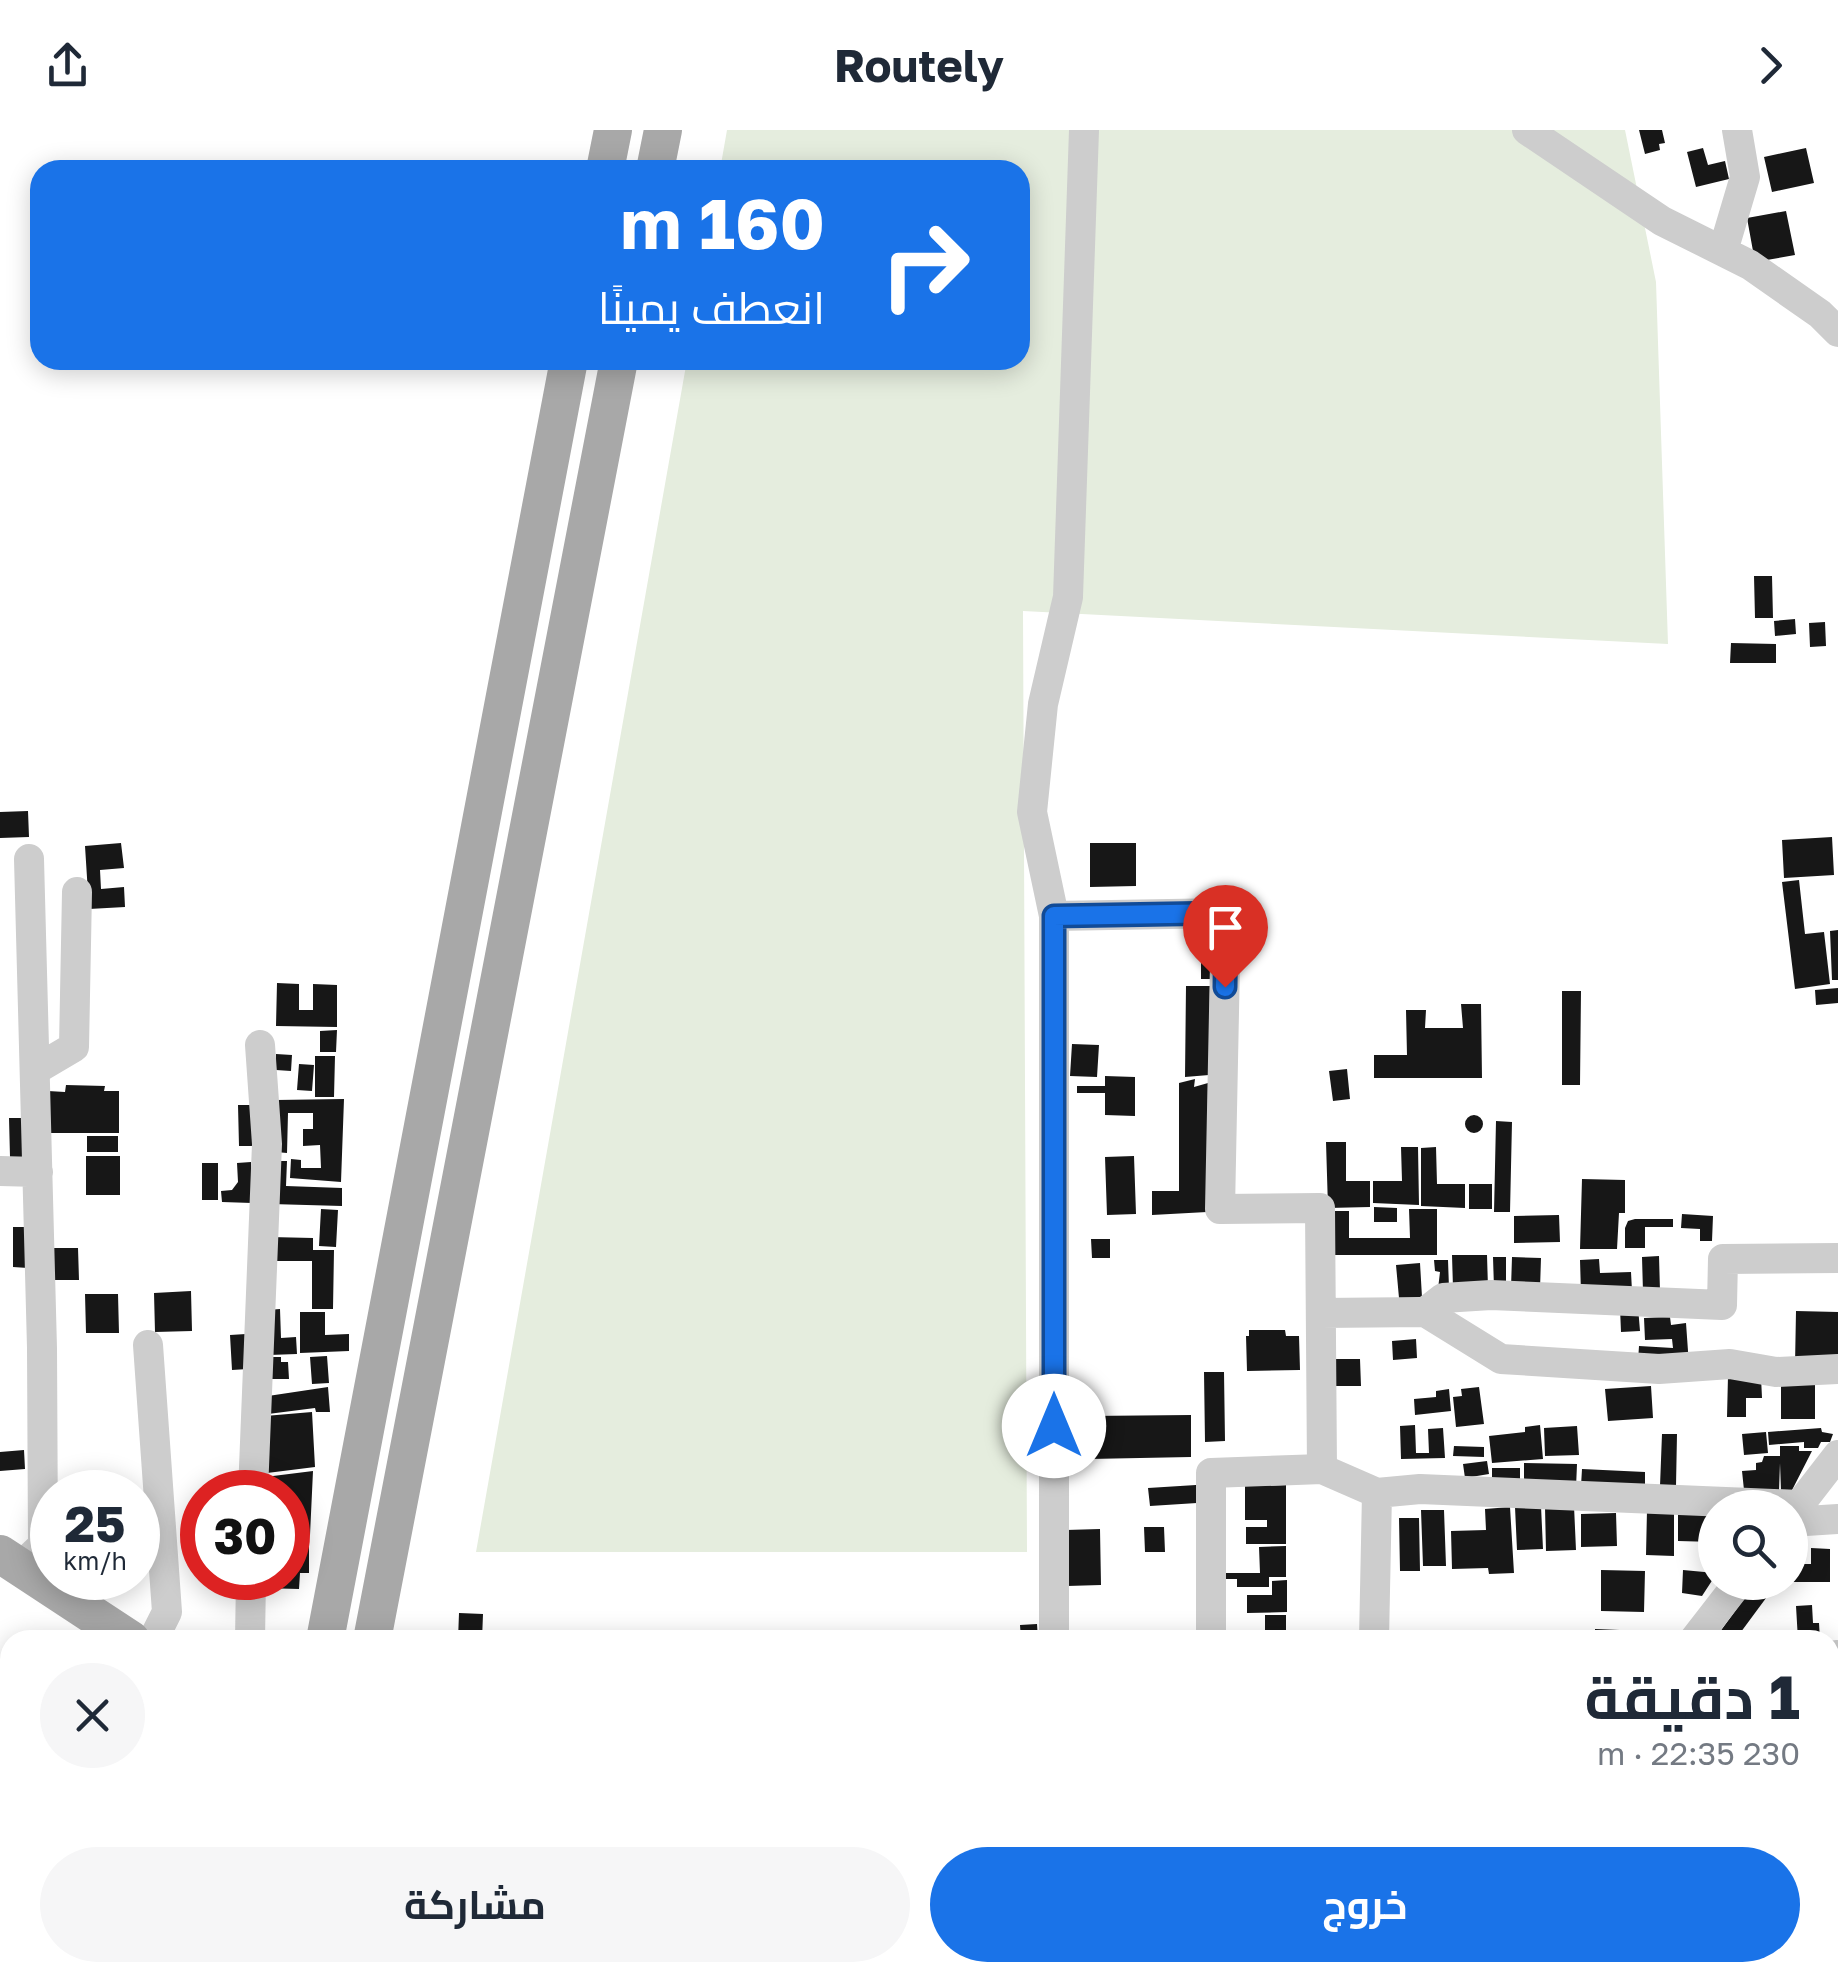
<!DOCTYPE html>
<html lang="ar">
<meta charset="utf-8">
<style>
body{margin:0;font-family:"Golos Text",Cairo,sans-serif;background:#f6f6f7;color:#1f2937;direction:rtl;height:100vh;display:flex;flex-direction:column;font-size:38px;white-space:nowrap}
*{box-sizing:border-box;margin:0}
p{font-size:32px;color:#747a83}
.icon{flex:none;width:55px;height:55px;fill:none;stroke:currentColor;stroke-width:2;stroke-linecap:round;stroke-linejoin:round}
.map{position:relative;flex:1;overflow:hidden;direction:ltr}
.drawer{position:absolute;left:0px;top:1500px;width:1840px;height:352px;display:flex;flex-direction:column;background:#fff;border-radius:30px 30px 0 0;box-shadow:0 5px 25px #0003;direction:rtl}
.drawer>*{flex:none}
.hud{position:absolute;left:30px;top:30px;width:1000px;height:210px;border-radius:30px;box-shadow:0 5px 25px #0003;direction:rtl;background:#1a73e8;color:#fff;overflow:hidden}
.fabs{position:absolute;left:1698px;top:1360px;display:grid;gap:20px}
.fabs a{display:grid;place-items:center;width:110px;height:110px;border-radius:50%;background:#fff;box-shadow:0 5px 25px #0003;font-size:50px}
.speed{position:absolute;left:30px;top:1340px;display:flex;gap:20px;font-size:50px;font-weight:700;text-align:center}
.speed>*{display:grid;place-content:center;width:130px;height:130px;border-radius:50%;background:#fff;box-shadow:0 5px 25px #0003;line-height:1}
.speed small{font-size:25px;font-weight:400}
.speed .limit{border:15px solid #d22;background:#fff;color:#111}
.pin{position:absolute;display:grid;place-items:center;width:85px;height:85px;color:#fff;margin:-102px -42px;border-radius:50% 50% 50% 0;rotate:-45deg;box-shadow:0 0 10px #0007}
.pin .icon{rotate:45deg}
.me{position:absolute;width:110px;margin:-55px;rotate:0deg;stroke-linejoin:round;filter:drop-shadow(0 0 8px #0008)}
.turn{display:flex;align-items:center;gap:35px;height:210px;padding:0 40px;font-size:45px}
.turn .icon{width:130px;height:130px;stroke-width:2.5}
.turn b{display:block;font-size:70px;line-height:85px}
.round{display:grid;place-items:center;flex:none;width:105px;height:105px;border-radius:52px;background:#f6f6f7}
.headline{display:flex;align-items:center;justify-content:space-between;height:170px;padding:0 40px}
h1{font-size:60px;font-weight:700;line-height:75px}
.button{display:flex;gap:20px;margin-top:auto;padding:20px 40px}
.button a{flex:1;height:115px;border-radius:60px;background:#1a73e8;color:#fff;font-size:40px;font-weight:700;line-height:115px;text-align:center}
.button a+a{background:#f6f6f7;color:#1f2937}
header{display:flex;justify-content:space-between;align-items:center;height:130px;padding:0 40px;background:#fff;font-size:45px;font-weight:700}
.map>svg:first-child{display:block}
.green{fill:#e5edde}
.building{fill:#171717}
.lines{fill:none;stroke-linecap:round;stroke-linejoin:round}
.minor{stroke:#cdcdcd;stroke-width:30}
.major{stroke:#a8a8a8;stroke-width:38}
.route-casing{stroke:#114b97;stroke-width:25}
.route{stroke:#1a73e8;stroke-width:18}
</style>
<header><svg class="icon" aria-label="forward" viewBox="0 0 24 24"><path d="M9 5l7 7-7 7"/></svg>Routely<svg class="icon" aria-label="share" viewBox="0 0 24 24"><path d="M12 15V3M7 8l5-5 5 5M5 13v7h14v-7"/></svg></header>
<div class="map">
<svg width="1838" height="1851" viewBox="0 0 1838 1851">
<rect width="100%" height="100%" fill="#fff"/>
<path class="green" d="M 727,0 L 1625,0 L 1656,152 L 1668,514 L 1023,481 L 1027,1422 L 476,1422 L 687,230 L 1020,230 L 1020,40 L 720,40 Z
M 178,1843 L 178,1842 L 426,1843 L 422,1851 L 181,1851 Z"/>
<path class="building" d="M 1639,0 L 1662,0 L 1665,13 L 1659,14 L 1660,20 L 1645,24 Z
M 1703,18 L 1708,35 L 1725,31 L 1729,49 L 1696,57 L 1687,22 Z
M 1806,18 L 1814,53 L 1772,62 L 1764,27 Z
M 1786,81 L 1795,125 L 1755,132 L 1747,88 Z
M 1754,446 L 1772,446 L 1773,488 L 1755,488 Z
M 1795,489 L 1796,504 L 1775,506 L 1774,491 Z
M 1825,492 L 1826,516 L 1810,517 L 1809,493 Z
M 1731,513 L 1776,514 L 1776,533 L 1730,533 Z
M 28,681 L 29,707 L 0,708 L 0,682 Z
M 1832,707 L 1834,745 L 1784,748 L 1782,710 Z
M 121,713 L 124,738 L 100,740 L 101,759 L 124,757 L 125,777 L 89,779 L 85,716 Z
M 1090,713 L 1136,713 L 1136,756 L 1090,757 Z
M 1799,750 L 1805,804 L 1824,802 L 1830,854 L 1795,859 L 1782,752 Z
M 1838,800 L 1838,850 L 1832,850 L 1830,801 Z
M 1201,812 L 1214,813 L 1213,849 L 1201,849 Z
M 277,853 L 299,854 L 299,880 L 313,880 L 313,854 L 337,855 L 337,897 L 276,896 Z
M 1186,856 L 1210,856 L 1209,945 L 1185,947 Z
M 1838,858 L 1838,873 L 1816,875 L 1815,860 Z
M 1562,861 L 1581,861 L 1580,955 L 1562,955 Z
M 1461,874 L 1481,874 L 1482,948 L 1374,948 L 1374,925 L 1407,925 L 1406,880 L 1426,880 L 1425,898 L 1463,898 Z
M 337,900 L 336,922 L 320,922 L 320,901 Z
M 1072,914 L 1099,915 L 1097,947 L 1070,946 Z
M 276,924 L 292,925 L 291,941 L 276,940 Z
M 315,926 L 335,926 L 334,967 L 315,967 Z
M 299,934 L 314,935 L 312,961 L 297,960 Z
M 1347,939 L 1350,969 L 1333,971 L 1329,941 Z
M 1105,946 L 1135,947 L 1135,986 L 1105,985 L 1105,963 L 1077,963 L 1077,956 L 1105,956 Z
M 1195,949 L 1194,957 L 1208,953 L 1207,1082 L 1152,1085 L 1152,1061 L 1179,1061 L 1179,953 Z
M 66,955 L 105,956 L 104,961 L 119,961 L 119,1003 L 47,1003 L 48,961 L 65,962 Z
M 344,969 L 341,1052 L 290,1048 L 291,1029 L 301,1030 L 301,1038 L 321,1038 L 320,1015 L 303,1016 L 303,999 L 313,999 L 313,983 L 288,983 L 287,1023 L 276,1022 L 276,970 Z
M 238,975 L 258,975 L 259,1016 L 239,1016 Z
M1465 994a9 9 0 1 1 18 0a9 9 0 1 1-18 0Z
M 9,988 L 26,988 L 27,1027 L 10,1027 Z
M 1496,991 L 1512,992 L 1510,1082 L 1494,1082 Z
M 87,1006 L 118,1006 L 118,1022 L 87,1022 Z
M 1326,1012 L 1346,1012 L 1346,1051 L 1370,1051 L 1370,1077 L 1328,1078 Z
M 1401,1017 L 1418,1017 L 1419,1075 L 1373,1073 L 1373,1051 L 1402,1051 Z
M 1436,1017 L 1437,1054 L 1465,1054 L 1465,1078 L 1421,1076 L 1421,1018 Z
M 86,1026 L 120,1026 L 120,1065 L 86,1065 Z
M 1134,1026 L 1136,1084 L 1107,1085 L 1105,1027 Z
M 272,1031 L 287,1031 L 286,1056 L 342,1058 L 342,1076 L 271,1074 Z
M 251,1032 L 252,1073 L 222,1072 L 221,1061 L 232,1060 L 238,1052 L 237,1033 Z
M 202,1033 L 218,1033 L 218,1070 L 202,1070 Z
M 1582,1049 L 1625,1050 L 1625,1083 L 1619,1083 L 1617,1119 L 1580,1119 Z
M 1469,1054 L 1492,1054 L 1492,1079 L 1469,1079 Z
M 1374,1077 L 1397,1078 L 1397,1092 L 1374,1092 Z
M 321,1079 L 338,1080 L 336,1117 L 319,1116 Z
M 1409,1079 L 1437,1079 L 1437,1125 L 1331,1125 L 1331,1081 L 1349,1081 L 1349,1108 L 1410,1108 Z
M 1682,1084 L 1713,1086 L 1712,1111 L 1700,1111 L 1700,1099 L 1681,1098 Z
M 1559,1085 L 1560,1112 L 1514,1113 L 1514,1086 Z
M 1635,1089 L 1673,1089 L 1673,1097 L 1645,1097 L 1645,1118 L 1625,1118 L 1625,1098 L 1628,1091 Z
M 13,1097 L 29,1097 L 28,1138 L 13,1137 Z
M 270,1107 L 313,1108 L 313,1120 L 334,1120 L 333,1179 L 312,1179 L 312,1131 L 269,1131 Z
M 1091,1109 L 1110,1109 L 1110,1128 L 1092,1128 Z
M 47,1118 L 78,1118 L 79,1150 L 47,1150 Z
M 1452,1125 L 1487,1125 L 1488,1158 L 1453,1158 Z
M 1659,1126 L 1660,1161 L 1643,1162 L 1642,1127 Z
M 1493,1127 L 1506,1127 L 1506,1157 L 1494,1158 Z
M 1512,1127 L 1541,1128 L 1540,1159 L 1511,1158 Z
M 1599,1129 L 1600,1143 L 1631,1142 L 1632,1161 L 1581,1163 L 1580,1130 Z
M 1434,1130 L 1448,1130 L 1449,1158 L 1438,1159 L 1440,1142 L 1435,1141 Z
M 1420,1133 L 1422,1167 L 1399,1168 L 1396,1135 Z
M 191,1161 L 192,1201 L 155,1202 L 154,1163 Z
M 85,1164 L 118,1164 L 119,1203 L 86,1203 Z
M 1638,1177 L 1640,1201 L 1621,1202 L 1620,1178 Z
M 280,1179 L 281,1208 L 296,1207 L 297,1224 L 269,1225 L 267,1180 Z
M 1796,1181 L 1838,1182 L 1838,1234 L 1795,1235 Z
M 300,1182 L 325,1182 L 325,1205 L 349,1204 L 349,1221 L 300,1223 Z
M 1670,1187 L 1671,1195 L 1686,1193 L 1689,1235 L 1638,1231 L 1639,1216 L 1673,1218 L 1672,1209 L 1645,1210 L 1644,1188 Z
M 1249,1200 L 1285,1200 L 1286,1206 L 1299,1206 L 1300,1240 L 1247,1241 L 1246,1206 L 1249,1206 Z
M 246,1204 L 248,1239 L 232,1240 L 230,1205 Z
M 1416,1209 L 1417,1228 L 1393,1230 L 1392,1211 Z
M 327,1226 L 329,1253 L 312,1254 L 310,1227 Z
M 266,1227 L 281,1227 L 281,1232 L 288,1232 L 289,1249 L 267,1249 Z
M 1326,1229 L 1360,1229 L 1361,1256 L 1327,1256 Z
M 1204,1242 L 1224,1242 L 1225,1311 L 1205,1312 Z
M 1781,1245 L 1815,1246 L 1815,1289 L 1781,1289 Z
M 1728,1246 L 1761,1247 L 1762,1268 L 1746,1268 L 1746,1287 L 1727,1287 Z
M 1651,1256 L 1653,1288 L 1608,1291 L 1605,1259 Z
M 328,1257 L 330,1282 L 316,1282 L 315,1278 L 268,1284 L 268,1266 Z
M 1479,1257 L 1484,1294 L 1456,1297 L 1453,1267 L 1462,1266 L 1461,1259 Z
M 1449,1259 L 1451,1281 L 1415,1285 L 1414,1269 L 1436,1267 L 1436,1261 Z
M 312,1282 L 315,1337 L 267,1343 L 265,1286 Z
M 1191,1285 L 1191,1327 L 1089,1329 L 1088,1286 Z
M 1415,1295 L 1416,1323 L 1429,1323 L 1428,1299 L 1443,1298 L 1445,1328 L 1401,1329 L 1400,1296 Z
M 1540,1295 L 1543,1329 L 1492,1333 L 1489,1306 L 1525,1302 L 1525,1297 Z
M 1577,1296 L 1579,1325 L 1545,1326 L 1544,1298 Z
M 1821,1298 L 1822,1302 L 1833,1304 L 1830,1312 L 1821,1312 L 1818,1318 L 1804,1318 L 1804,1312 L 1769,1315 L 1768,1302 Z
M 1766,1302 L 1768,1323 L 1744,1325 L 1742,1304 Z
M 1662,1304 L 1677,1304 L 1676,1356 L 1660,1356 Z
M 1454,1316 L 1484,1317 L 1484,1327 L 1453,1326 Z
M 1780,1316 L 1799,1316 L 1799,1321 L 1812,1321 L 1789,1366 L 1781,1361 L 1780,1333 L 1779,1361 L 1744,1360 L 1742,1341 L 1756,1340 L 1756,1333 L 1762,1332 L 1764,1326 L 1780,1326 Z
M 24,1320 L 25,1339 L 0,1341 L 0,1322 Z
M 1487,1331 L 1489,1344 L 1465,1348 L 1463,1334 Z
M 1524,1333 L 1577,1334 L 1576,1358 L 1524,1358 Z
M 1492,1338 L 1520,1338 L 1520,1358 L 1492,1357 Z
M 1582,1339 L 1645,1342 L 1645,1359 L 1581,1356 Z
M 313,1341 L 310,1405 L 289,1404 L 288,1362 L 265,1362 L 265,1347 Z
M 1196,1355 L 1197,1373 L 1150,1376 L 1148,1358 Z
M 1286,1355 L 1286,1414 L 1246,1414 L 1246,1397 L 1267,1397 L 1267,1390 L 1245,1390 L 1245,1356 Z
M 1541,1376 L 1543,1419 L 1517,1420 L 1515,1377 Z
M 1574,1376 L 1576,1420 L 1546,1421 L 1545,1377 Z
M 1510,1377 L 1514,1443 L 1489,1444 L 1488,1438 L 1452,1439 L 1451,1401 L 1486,1400 L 1485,1379 Z
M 1421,1380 L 1444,1380 L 1446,1436 L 1423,1436 Z
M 1647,1380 L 1674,1380 L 1674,1426 L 1646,1425 Z
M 1678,1380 L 1715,1382 L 1715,1412 L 1678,1411 Z
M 1616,1383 L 1617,1416 L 1581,1417 L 1581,1384 Z
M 1399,1388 L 1419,1388 L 1420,1441 L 1400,1441 Z
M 1144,1397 L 1164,1397 L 1165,1422 L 1145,1422 Z
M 1100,1399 L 1101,1455 L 1067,1456 L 1066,1400 Z
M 1286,1416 L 1286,1447 L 1269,1447 L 1269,1457 L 1237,1457 L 1237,1449 L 1223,1449 L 1223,1443 L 1260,1443 L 1259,1417 Z
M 292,1417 L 309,1417 L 309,1443 L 300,1443 L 299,1459 L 261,1458 L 261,1448 L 288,1448 L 288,1444 L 292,1444 Z
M 1790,1417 L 1801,1417 L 1802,1434 L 1811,1434 L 1811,1418 L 1830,1419 L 1830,1452 L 1790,1452 Z
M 1601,1440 L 1645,1441 L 1644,1482 L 1601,1481 Z
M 1683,1440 L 1715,1443 L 1715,1446 L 1702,1466 L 1682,1463 Z
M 1287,1450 L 1287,1482 L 1247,1483 L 1247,1465 L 1272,1465 L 1272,1451 Z
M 1749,1462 L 1769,1464 L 1735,1510 L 1714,1510 Z
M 1812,1475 L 1813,1493 L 1819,1493 L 1820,1510 L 1798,1510 L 1796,1476 Z
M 459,1483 L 483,1484 L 482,1510 L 458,1510 Z
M 1265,1485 L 1286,1485 L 1286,1510 L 1226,1510 L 1226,1504 L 1265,1502 Z
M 1037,1494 L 1038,1510 L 1021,1510 L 1020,1495 Z
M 1595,1499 L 1669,1502 L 1665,1510 L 1595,1510 Z"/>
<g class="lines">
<path class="minor" d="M 1527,0 L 1662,91 L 1750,135 L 1820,184 L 1838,202
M 1723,121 L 1745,47 L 1737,0
M 1054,786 L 1226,783 L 1220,1079 L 1320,1078 L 1322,1339 L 1211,1343 L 1211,1510
M 35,940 L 74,917 L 77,762
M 0,1041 L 38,1042
M 1425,1182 L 1443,1168 L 1491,1165 L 1722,1175 L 1723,1129 L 1838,1128
M 1321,1183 L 1425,1182 L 1501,1229 L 1659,1239 L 1730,1234 L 1776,1242 L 1838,1239
M 148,1215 L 167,1482 L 153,1510
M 1322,1339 L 1377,1363
M 253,1362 L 267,1014 L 260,915
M 1790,1387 L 1838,1325
M 1790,1392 L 1838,1389
M 20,1437 L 43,1415 L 42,1218 L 29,729
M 250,1510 L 251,1448
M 1054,1510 L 1054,786 L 1032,682 L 1043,574 L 1068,467 L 1084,0
M 1374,1510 L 1377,1363 L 1420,1359 L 1799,1375
M 1694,1510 L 1739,1452
M 1830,1526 L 1838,1525
M 0,1617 L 10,1622
M 0,1657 L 10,1662
M 1830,1680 L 1838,1680
M 0,1709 L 10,1706
M 105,1842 L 109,1851
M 1706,1842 L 1707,1851
M 637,1851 L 637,1842
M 876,1851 L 882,1842
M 1470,1851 L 1474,1842"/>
<path class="major" d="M 605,40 L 613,0
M 655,40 L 663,0
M 0,1424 L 131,1510
M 325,1510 L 569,230
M 372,1510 L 619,230
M 152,1842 L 155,1851
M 478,1842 L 480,1851
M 448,1851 L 451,1842"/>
</g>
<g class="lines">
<g class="route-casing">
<path id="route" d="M 1054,1296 L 1054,786 L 1226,783 L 1225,857"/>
</g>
<use href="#route" class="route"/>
</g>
</svg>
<div class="fabs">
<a><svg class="icon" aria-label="search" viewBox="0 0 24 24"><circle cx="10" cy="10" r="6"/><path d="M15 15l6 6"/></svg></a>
</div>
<div class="speed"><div>25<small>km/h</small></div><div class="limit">30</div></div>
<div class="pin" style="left:1225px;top:857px;background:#d93025"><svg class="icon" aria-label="arrive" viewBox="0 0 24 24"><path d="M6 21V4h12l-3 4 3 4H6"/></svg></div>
<svg class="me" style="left:1054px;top:1296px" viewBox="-20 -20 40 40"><circle r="19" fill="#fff"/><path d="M0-13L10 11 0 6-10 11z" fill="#1a73e8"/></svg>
<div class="hud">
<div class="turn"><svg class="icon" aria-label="right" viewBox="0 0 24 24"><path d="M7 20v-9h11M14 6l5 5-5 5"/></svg><div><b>160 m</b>انعطف يمينًا</div></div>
</div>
<section class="drawer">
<div class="headline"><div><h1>1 دقيقة</h1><p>230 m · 22:35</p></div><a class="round"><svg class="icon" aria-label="close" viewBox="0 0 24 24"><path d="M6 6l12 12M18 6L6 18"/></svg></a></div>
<div class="button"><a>خروج</a><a>مشاركة</a></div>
</section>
</div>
